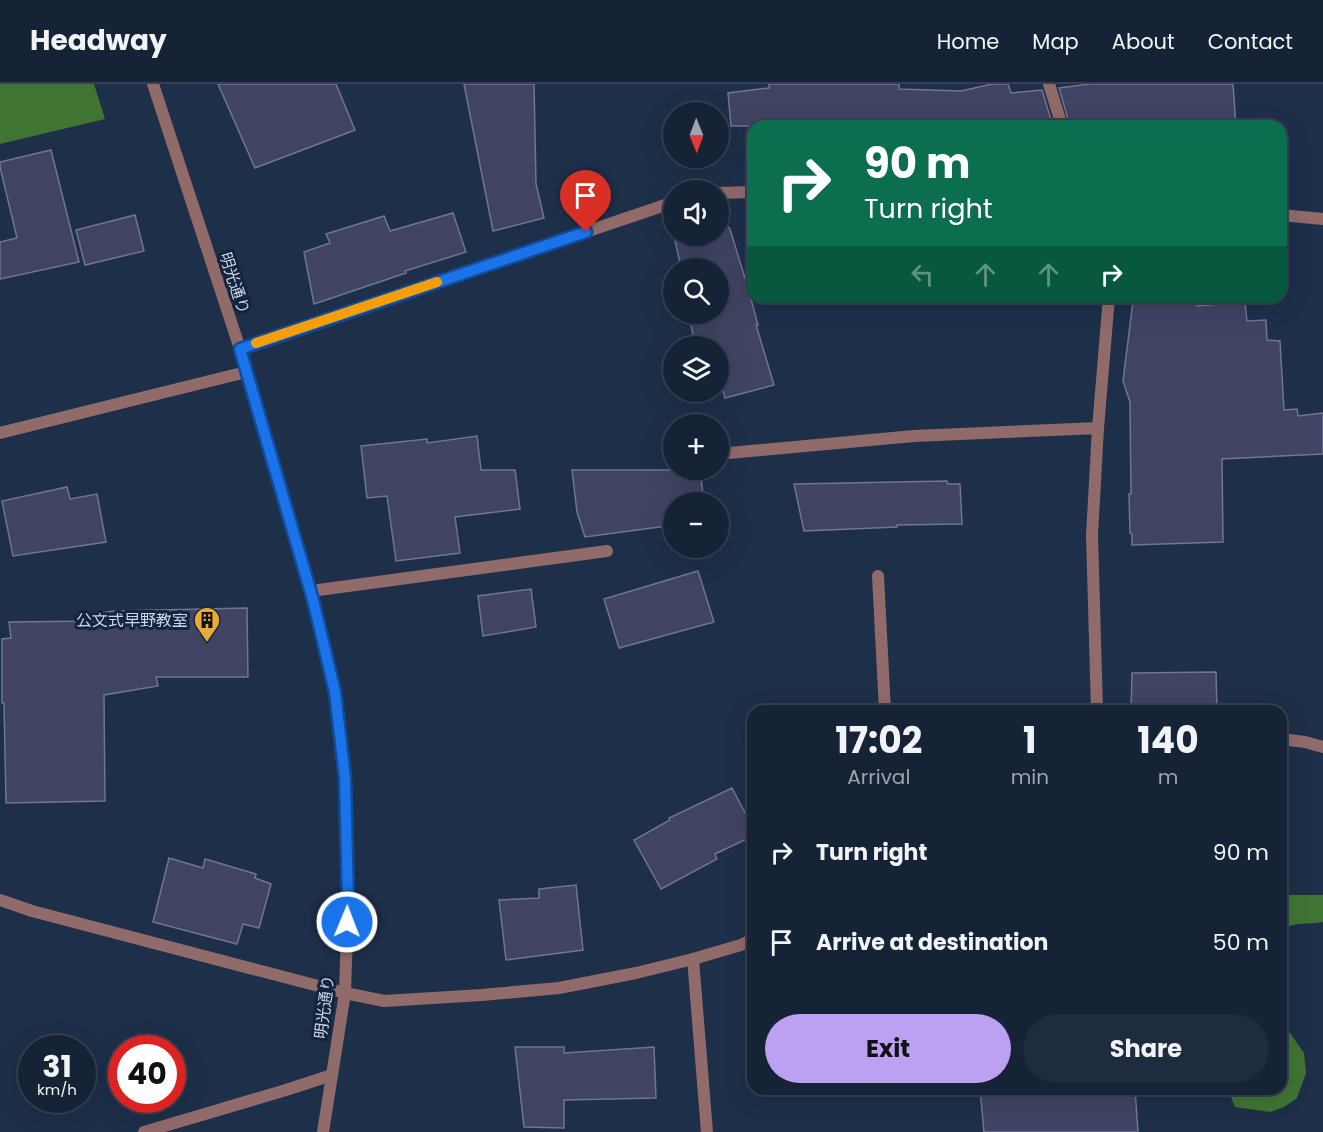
<!DOCTYPE html>
<meta charset="utf-8">
<style>
body{margin:0;font-family:Poppins,"Noto Sans JP",sans-serif;background:#1f2b3f;color:#f1f3f6;height:100vh;display:flex;flex-direction:column;font-size:22px;white-space:nowrap}
*{box-sizing:border-box;margin:0}
p{font-size:20px;color:#9ea4ad}
.icon{flex:none;width:33px;height:33px;fill:none;stroke:currentColor;stroke-width:2;stroke-linecap:round;stroke-linejoin:round}
.map{position:relative;flex:1;overflow:hidden}
.panel{position:absolute;left:747px;top:621px;width:540px;height:390px;display:flex;flex-direction:column;background:#162337;border-radius:18px;box-shadow:0 6px 24px #0002,0 0 0 2px #354052}
.panel>*{flex:none}
.top-card{position:absolute;left:747px;top:36px;width:540px;height:183px;border-radius:18px;box-shadow:0 6px 24px #0002,0 0 0 2px #354052;background:#0b6e4f;color:#fff;overflow:hidden}
.needle{width:39px;rotate:179deg}
.controls{position:absolute;left:663px;top:18px;display:grid;gap:12px}
.controls a{display:grid;place-items:center;width:66px;height:66px;border-radius:50%;background:#162337;box-shadow:0 6px 24px #0002,0 0 0 2px #354052;font-size:30px}
.speed{position:absolute;left:18px;top:951px;display:flex;gap:12px;font-size:30px;font-weight:700;text-align:center}
.speed>*{display:grid;place-content:center;width:78px;height:78px;border-radius:50%;background:#162337;box-shadow:0 6px 24px #0002,0 0 0 2px #354052;line-height:1}
.speed small{font-size:15px;font-weight:400}
.speed .limit{border:9px solid #d22;background:#fff;color:#111}
.pin{position:absolute;display:grid;place-items:center;width:51px;height:51px;color:#fff;margin:-62px -26px;border-radius:50% 50% 50% 0;rotate:-45deg;box-shadow:0 0 6px #0007}
.pin .icon{rotate:45deg}
.me{position:absolute;width:66px;margin:-33px;rotate:1deg;stroke-linejoin:round;filter:drop-shadow(0 0 4px #0008)}
.turn{display:flex;align-items:center;gap:21px;height:126px;padding:0 18px;font-size:27px}
.turn .icon{width:78px;height:78px;stroke-width:2.5}
.turn b{display:block;font-size:42px;line-height:51px}
.lanes{display:flex;align-items:center;height:57px;padding:0 18px;background:#0003;justify-content:center;gap:30px;direction:ltr}
.lanes .off{opacity:.35}
.eta{display:flex;justify-content:space-evenly;align-items:center;height:102px;text-align:center}
.eta b{font-size:36px;font-weight:700;line-height:42px}
.primary-button{display:flex;gap:12px;margin-top:auto;padding:12px 18px}
.primary-button a{flex:1;height:69px;border-radius:36px;background:#bca0f2;color:#111;font-size:24px;font-weight:700;line-height:69px;text-align:center}
.primary-button a+a{background:#1f2b3f;color:#f1f3f6}
ul{padding:0;list-style:none}
li{display:flex;align-items:center;gap:18px;height:90px;padding:0 18px}
li div{flex:1}
li b{display:block;font-size:22px}
li em{font-style:normal}
header{display:flex;align-items:center;gap:36px;box-sizing:border-box;height:84px;padding:0 30px;background:#162337;border-bottom:2px solid #354052}
header strong{font-size:28px}
nav{display:flex;gap:33px;margin-inline-start:auto;font-size:21px}
.map>svg:first-child{display:block}
.forest{fill:#407433}
.building{fill:#404362;stroke:#707496;stroke-width:1.5}
.lines{fill:none;stroke-linecap:round;stroke-linejoin:round}
.service{stroke:#916a6a;stroke-width:12}
.minor{stroke:#916a6a;stroke-width:12}
.tertiary{stroke:#916a6a;stroke-width:12}
.route-casing{stroke:#114b97;stroke-width:15}
.route{stroke:#1a73e8;stroke-width:10}
.slow{stroke:#f59e0b;stroke-width:10}
.labels{text-anchor:middle;stroke-width:6;stroke-linejoin:round;paint-order:stroke}
.street-label{font-size:16px;fill:#cad5e6;stroke:#15243e}
.poi-label{font-size:16px;fill:#cad5e6;stroke:#15243e;text-anchor:end}
</style>
<header>
<strong>Headway</strong>
<nav><a>Home</a><a>Map</a><a>About</a><a>Contact</a></nav>
</header>
<div class="map">
<svg width="1323" height="1048" viewBox="0 0 1323 1048">
<rect width="100%" height="100%" fill="#1e2f49"/>
<path class="forest" d="M 0,0 L 94,0 L 105,35 L 0,60 Z
M 1281,811 L 1323,811 L 1323,838 C 1308,841 1294,837 1281,846 Z
M 1281,948 L 1290,949 L 1304,969 L 1306,989 L 1297,1014 L 1284,1023 L 1270,1028 L 1235,1023 L 1231,1013 L 1219,1005 L 1281,1005 Z"/>
<path class="building" d="M 218,0 L 336,0 L 355,46 L 255,84 Z
M 464,0 L 534,0 L 536,100 L 544,134 L 493,147 Z
M 769,0 L 899,0 L 899,5 L 961,7 L 992,0 L 1008,0 L 1011,9 L 1042,6 L 1053,42 L 731,42 L 728,9 L 769,4 Z
M 1090,0 L 1233,0 L 1236,42 L 1070,42 L 1059,4 Z
M 51,66 L 79,178 L 0,195 L 0,158 L 17,154 L 0,83 L 0,78 Z
M 453,129 L 466,168 L 405,187 L 406,189 L 314,220 L 304,168 L 330,159 L 326,150 L 384,132 L 390,147 Z
M 135,131 L 144,167 L 85,181 L 76,146 Z
M 719,134 L 730,145 L 748,204 L 758,241 L 756,241 L 774,301 L 725,314 L 718,290 L 718,262 L 695,262 L 689,230 L 718,230 L 718,184 L 681,184 L 674,152 L 718,152 Z
M 1196,213 L 1197,222 L 1245,218 L 1247,237 L 1266,236 L 1267,256 L 1280,257 L 1284,326 L 1297,325 L 1298,332 L 1323,329 L 1323,370 L 1222,375 L 1223,458 L 1132,461 L 1132,450 L 1130,449 L 1129,410 L 1131,410 L 1130,318 L 1123,297 L 1133,217 Z
M 477,352 L 481,386 L 515,386 L 520,425 L 455,433 L 460,469 L 396,477 L 387,412 L 367,414 L 361,362 L 427,355 L 427,359 Z
M 572,386 L 700,386 L 704,418 L 674,418 L 674,441 L 585,453 L 577,428 Z
M 947,397 L 948,400 L 960,400 L 962,440 L 897,441 L 897,443 L 804,447 L 794,400 Z
M 67,403 L 70,415 L 97,410 L 106,458 L 13,472 L 2,417 Z
M 698,487 L 714,538 L 619,564 L 604,515 Z
M 531,505 L 536,543 L 483,552 L 478,512 Z
M 247,524 L 248,593 L 156,593 L 158,602 L 104,611 L 105,717 L 6,719 L 4,619 L 2,619 L 2,555 L 11,554 L 9,538 L 93,537 L 94,530 L 114,527 Z
M 1216,588 L 1217,627 L 1131,627 L 1132,589 Z
M 732,704 L 753,744 L 753,752 L 715,770 L 717,775 L 661,805 L 634,756 L 670,736 L 669,734 Z
M 169,774 L 203,784 L 205,775 L 256,790 L 255,794 L 271,800 L 259,844 L 243,840 L 237,860 L 153,838 Z
M 576,801 L 583,866 L 506,876 L 499,816 L 539,814 L 539,805 Z
M 515,963 L 564,963 L 564,969 L 654,963 L 656,1014 L 564,1016 L 564,1044 L 524,1043 Z
M 980,1005 L 1135,1005 L 1138,1048 L 984,1048 Z"/>
<g class="lines">
<path class="service" d="M 1049,0 L 1062,42
M 718,109 L 753,108
M 1281,131 L 1323,135
M 240,265 L 674,118
M 718,370 L 914,352 L 1098,344
M 878,492 L 885,627
M 311,507 L 607,467
M 1097,627 L 1092,451 L 1098,344 L 1109,213
M 0,816 L 32,827 L 345,909"/>
<path class="minor" d="M 0,349 L 246,288
M 693,875 L 707,1048
M 144,1048 L 286,1006 L 332,991"/>
<path class="tertiary" d="M 153,0 L 240,265 L 313,515 L 335,608 L 345,694 L 348,815 L 345,909 L 323,1048
M 1281,655 L 1305,658 L 1323,663
M 345,909 L 384,917 L 482,911 L 559,904 L 636,889 L 693,875 L 741,861 L 753,855"/>
</g>
<g class="lines">
<g class="route-casing">
<path id="route" d="M 347,838 L 348,815 L 345,694 L 335,608 L 313,516 L 240,265 L 586,148"/>
</g>
<use href="#route" class="route"/>
<path class="slow" d="M 256,259 L 437,198"/>
</g>
<defs>
<g id="building-pin" transform="scale(1.35)"><path d="M0 17L-7.5 6A9.5 9.5 0 1 1 7.5 6Z" fill="#e8ab37" stroke="#15243e"/><path d="M-4-6H4V6H1V3H-1V6H-4ZM-2.5-4.3h1.7v1.8h-1.7ZM.8-4.3h1.7v1.8H.8ZM-2.5-1h1.7V.8h-1.7ZM.8-1h1.7V.8H.8Z" fill="#111"/></g>
</defs>
<g fill-rule="evenodd">
<use href="#building-pin" x="207" y="536"/>
</g>
<g class="labels">
<g class="street-label">
<text transform="translate(235 199) rotate(72)" y="6">明光通り</text>
<text transform="translate(324 923) rotate(-83)" y="6">明光通り</text>
</g>
<g class="poi-label">
<text x="188" y="542">公文式早野教室</text>
</g>
</g>
</svg>
<div class="controls">
<a><svg class="needle" viewBox="-14 -14 28 28"><path d="M0-13l5 13h-10z" fill="#e53935"/><path d="M0 13l5-13h-10z" fill="#9ea4ad"/></svg></a>
<a><svg class="icon" aria-label="sound" viewBox="0 0 24 24"><path d="M4 9h4l5-4v14l-5-4H4zM17 9q2 3 0 6"/></svg></a>
<a><svg class="icon" aria-label="search" viewBox="0 0 24 24"><circle cx="10" cy="10" r="6"/><path d="M15 15l6 6"/></svg></a>
<a><svg class="icon" aria-label="layers" viewBox="0 0 24 24"><path d="M12 4l9 5-9 5-9-5zM3 14l9 5 9-5"/></svg></a>
<a>+</a>
<a>−</a>
</div>
<div class="speed"><div>31<small>km/h</small></div><div class="limit">40</div></div>
<div class="pin" style="left:586px;top:148px;background:#d93025"><svg class="icon" aria-label="arrive" viewBox="0 0 24 24"><path d="M6 21V4h12l-3 4 3 4H6"/></svg></div>
<svg class="me" style="left:347px;top:838px" viewBox="-20 -20 40 40"><circle r="17" fill="#1a73e8" stroke="#fff" stroke-width="3"/><path d="M0-11L8 9 0 5-8 9z" fill="#fff"/></svg>
<div class="top-card">
<div class="turn"><svg class="icon" aria-label="right" viewBox="0 0 24 24"><path d="M7 20v-9h11M14 6l5 5-5 5"/></svg><div><b>90 m</b>Turn right</div></div>
<div class="lanes"><svg class="icon off" aria-label="left" viewBox="0 0 24 24"><path d="M17 20v-9H6M10 6l-5 5 5 5"/></svg><svg class="icon off" aria-label="ahead" viewBox="0 0 24 24"><path d="M12 20V5M6 11l6-6 6 6"/></svg><svg class="icon off" aria-label="ahead" viewBox="0 0 24 24"><path d="M12 20V5M6 11l6-6 6 6"/></svg><svg class="icon" aria-label="right" viewBox="0 0 24 24"><path d="M7 20v-9h11M14 6l5 5-5 5"/></svg></div>
</div>
<section class="panel">
<div class="eta">
<div><b>17:02</b><p>Arrival</p></div>
<div><b>1</b><p>min</p></div>
<div><b>140</b><p>m</p></div>
</div>
<ul>
<li><svg class="icon" aria-label="right" viewBox="0 0 24 24"><path d="M7 20v-9h11M14 6l5 5-5 5"/></svg><div><b>Turn right</b></div><em>90 m</em></li>
<li><svg class="icon" aria-label="arrive" viewBox="0 0 24 24"><path d="M6 21V4h12l-3 4 3 4H6"/></svg><div><b>Arrive at destination</b></div><em>50 m</em></li>
</ul>
<div class="primary-button"><a>Exit</a><a>Share</a></div>
</section>
</div>
